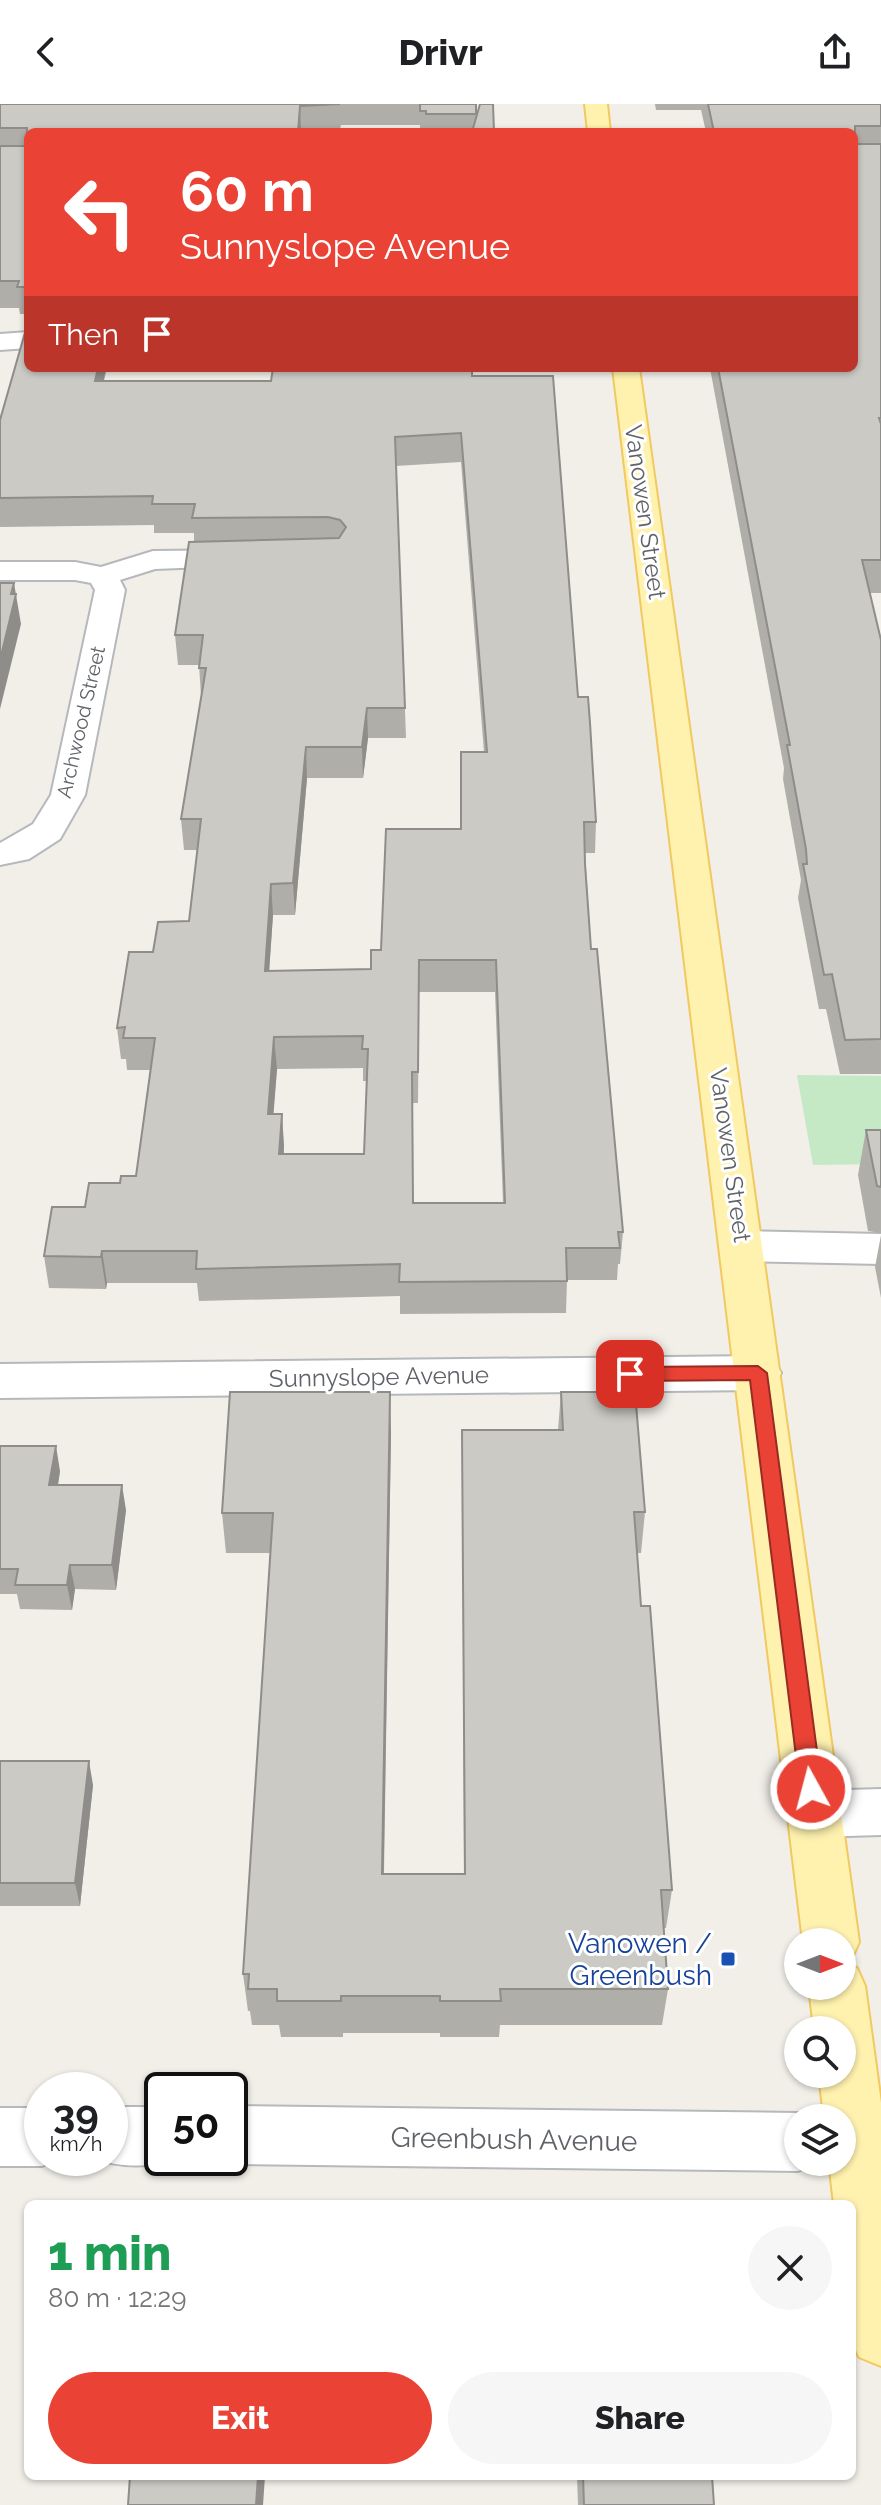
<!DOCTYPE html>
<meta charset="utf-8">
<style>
body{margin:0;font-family:Raleway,sans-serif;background:#f6f6f6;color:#202124;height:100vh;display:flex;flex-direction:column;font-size:30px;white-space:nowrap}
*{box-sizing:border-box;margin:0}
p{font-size:26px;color:#757577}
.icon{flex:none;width:44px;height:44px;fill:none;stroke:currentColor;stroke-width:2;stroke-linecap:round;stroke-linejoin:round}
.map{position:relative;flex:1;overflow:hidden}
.side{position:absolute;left:24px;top:2096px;width:832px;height:280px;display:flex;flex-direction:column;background:#fff;border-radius:12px;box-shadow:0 2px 6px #0004}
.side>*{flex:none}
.hud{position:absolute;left:24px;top:24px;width:834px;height:244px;border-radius:12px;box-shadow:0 2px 6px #0004;background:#ea4335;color:#fff;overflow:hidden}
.needle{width:52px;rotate:90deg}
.tools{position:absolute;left:784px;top:1824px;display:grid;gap:16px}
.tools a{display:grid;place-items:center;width:72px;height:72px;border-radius:50%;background:#fff;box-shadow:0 2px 6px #0004;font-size:40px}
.speed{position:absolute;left:24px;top:1968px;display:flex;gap:16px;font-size:40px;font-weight:700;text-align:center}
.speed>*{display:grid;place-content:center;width:104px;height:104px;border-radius:50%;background:#fff;box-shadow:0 2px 6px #0004;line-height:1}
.speed small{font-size:20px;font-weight:400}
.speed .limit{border:4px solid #111;border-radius:12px;background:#fff;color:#111}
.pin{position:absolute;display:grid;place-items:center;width:68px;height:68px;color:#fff;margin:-34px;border-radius:16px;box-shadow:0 4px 12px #0006}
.me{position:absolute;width:88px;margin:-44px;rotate:353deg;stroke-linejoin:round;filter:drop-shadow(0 0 6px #0008)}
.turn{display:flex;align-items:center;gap:28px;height:168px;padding:0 24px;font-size:36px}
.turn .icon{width:104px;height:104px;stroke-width:2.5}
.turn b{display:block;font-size:56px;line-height:68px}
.then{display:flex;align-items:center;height:76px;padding:0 24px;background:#0003;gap:16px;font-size:30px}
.round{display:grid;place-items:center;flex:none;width:84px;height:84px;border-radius:42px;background:#f6f6f6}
.headline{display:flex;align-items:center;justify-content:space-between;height:136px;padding:0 24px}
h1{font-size:48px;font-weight:800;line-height:60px;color:#1e9e55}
.action{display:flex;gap:16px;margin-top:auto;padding:16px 24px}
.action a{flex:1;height:92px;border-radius:48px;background:#ea4335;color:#fff;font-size:32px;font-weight:800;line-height:92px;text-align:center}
.action a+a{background:#f6f6f6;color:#202124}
header{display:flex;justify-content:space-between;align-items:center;height:104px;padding:0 24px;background:#fff;font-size:36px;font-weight:800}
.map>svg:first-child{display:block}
.green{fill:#c5e8c5}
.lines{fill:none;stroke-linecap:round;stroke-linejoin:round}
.minor-casing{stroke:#b5b8bc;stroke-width:4}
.major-casing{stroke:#f2c960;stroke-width:4}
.minor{fill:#fff;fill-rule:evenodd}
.major{fill:#fff2af;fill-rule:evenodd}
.wall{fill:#afaea9;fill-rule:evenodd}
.shaded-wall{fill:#8f8d8a}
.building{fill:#cccac5;stroke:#8f8d8a;stroke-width:2;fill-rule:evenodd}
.route{fill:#ea4335;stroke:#982c22;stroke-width:2}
.transit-dot{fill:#1a4fb4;stroke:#fff;stroke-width:3}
.labels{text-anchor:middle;stroke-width:6;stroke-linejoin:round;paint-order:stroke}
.far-street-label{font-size:20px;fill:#5f6368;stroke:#fff}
.street-label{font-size:24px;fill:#5f6368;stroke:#fff}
.near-transit-label{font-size:28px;fill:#164399;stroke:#fff;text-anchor:end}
.near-street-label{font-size:28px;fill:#5f6368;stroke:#fff}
</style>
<header><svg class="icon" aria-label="back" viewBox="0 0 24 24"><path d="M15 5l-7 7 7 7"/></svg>Drivr<svg class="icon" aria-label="share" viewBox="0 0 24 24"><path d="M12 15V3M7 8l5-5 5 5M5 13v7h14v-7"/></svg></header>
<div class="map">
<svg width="881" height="2401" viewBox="0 0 881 2401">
<rect width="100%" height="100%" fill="#f1efe8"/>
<path class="green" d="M 797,971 L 881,972 L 881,1060 L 813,1061 Z"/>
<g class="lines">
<g class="minor-casing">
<path id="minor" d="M 28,228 L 28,244 L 0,246 L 0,230 Z
M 247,446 L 258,449 L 262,455 L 258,461 L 155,465 L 120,476 L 125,486 L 85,691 L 60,735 L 29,755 L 0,761 L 0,739 L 33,720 L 51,691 L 95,486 L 91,479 L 75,476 L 0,476 L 0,458 L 75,458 L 101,463 L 153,447 Z
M 742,1127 L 881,1130 L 881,1160 L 742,1157 L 727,1153 L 721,1142 L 727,1131 Z
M 758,1252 L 774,1257 L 781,1269 L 774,1281 L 758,1286 L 0,1294 L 0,1260 Z
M 881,1685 L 881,1731 L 814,1733 L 795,1726 L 787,1710 L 795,1694 L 814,1687 Z
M 230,2002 L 798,2009 L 810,2014 L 798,2014 L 798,2058 L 819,2058 L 798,2067 L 230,2060 L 216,2054 L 230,2054 Z
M 110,2003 L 162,2003 L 162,2054 L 179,2054 C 153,2064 119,2064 93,2054 L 110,2054 Z
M 0,2004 L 42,2004 L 42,2054 L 61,2054 L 42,2062 L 0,2062 Z"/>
</g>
<g class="major-casing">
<path id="major" d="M 585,0 L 607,0 L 610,28 L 588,28 Z
M 613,264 L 639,264 L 859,1838 L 851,1856 L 844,1859 L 857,1864 L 865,1882 L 881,1999 L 881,2262 L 859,2253 L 852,2237 L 852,2100 L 834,2100 L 829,2058 L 842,2058 L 842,2014 L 824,2014 L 819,1970 L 842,1970 L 842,1926 L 814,1926 L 809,1882 L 842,1882 L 842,1838 L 803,1838 Z"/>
</g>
<use href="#minor" class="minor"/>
<use href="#major" class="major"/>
</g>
<path class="wall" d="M 0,0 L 476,0 L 476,13 L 494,28 L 420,28 L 420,21 L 341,21 L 340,25 L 301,26 L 301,28 L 28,28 L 28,210 L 20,210 L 19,204 L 0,204 Z
M 655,0 L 881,0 L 881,489 L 870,489 L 881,536 L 881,970 L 840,970 L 826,905 L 819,905 L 798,794 L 801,776 L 783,675 L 784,664 L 710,264 L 854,264 L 854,28 L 706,28 L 701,6 L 656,6 Z
M 28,264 L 107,264 L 104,277 L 271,277 L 472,272 L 578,593 L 596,718 L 595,749 L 585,749 L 591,845 L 623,1128 L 620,1160 L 618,1160 L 617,1176 L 567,1176 L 566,1209 L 400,1210 L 400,1192 L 199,1197 L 197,1179 L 107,1179 L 106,1185 L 49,1184 L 44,1152 L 85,1103 L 120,1079 L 136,1072 L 150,966 L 127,966 L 126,955 L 121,955 L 117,924 L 153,848 L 189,817 L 198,746 L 184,746 L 181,715 L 201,592 L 199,561 L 178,561 L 175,531 L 194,438 L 194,429 L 154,429 L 154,421 L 0,423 L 0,316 ZM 461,358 L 484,648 L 461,725 L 381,846 L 371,865 L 269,867 L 273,811 L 295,811 L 307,674 L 363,674 L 368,634 L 406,634 L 396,362 ZM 419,888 L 495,888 L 503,1099 L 413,1099 L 413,999 L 418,999 ZM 363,964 L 363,977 L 367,977 L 364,1050 L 284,1050 L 282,1010 L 273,1010 L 277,965 Z
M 866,1026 L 881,1026 L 881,1129 L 868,1127 L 858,1071 Z
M 881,1131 L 881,1194 L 875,1163 Z
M 561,1288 L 645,1408 L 641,1449 L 637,1449 L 641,1502 L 672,1786 L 666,1824 L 663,1824 L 668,1885 L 662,1921 L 500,1921 L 499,1933 L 440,1933 L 440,1929 L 343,1929 L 343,1933 L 281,1933 L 279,1921 L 252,1921 L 250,1907 L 248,1907 L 243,1870 L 270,1449 L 226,1449 L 222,1409 L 391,1329 L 384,1770 L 464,1770 L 462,1326 L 558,1326 Z
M 0,1342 L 60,1367 L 58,1381 L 126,1406 L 116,1486 L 75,1485 L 72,1506 L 20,1505 L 17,1490 L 0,1490 Z
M 0,1657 L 93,1681 L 80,1802 L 0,1802 Z
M 577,2372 L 712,2372 L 714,2401 L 578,2401 Z"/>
<path class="shaded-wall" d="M 300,2 L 301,28 L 298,28 Z
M 98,264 L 106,264 L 98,305 L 95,277 Z
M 14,479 L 21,520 L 0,605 L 0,556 Z
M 367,604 L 368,634 L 363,674 L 362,643 Z
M 306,643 L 307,674 L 295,811 L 293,779 Z
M 271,780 L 273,811 L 267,898 L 265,867 Z
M 274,933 L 277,965 L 271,1042 L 268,1010 Z
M 282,1010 L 284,1042 L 282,1082 L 279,1050 Z
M 102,1147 L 107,1179 L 106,1185 L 101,1153 Z
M 390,1288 L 391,1329 L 383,1808 L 382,1770 Z
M 56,1342 L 60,1367 L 54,1405 L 49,1381 Z
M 122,1381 L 126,1406 L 116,1486 L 112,1461 Z
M 70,1461 L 75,1485 L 72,1506 L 67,1481 Z
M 89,1657 L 93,1681 L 80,1802 L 75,1779 Z
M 258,2372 L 265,2372 L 263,2401 L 256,2401 Z"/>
<path class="building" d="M 0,0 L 340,0 L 300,2 L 298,28 L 28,28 L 28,183 L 17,183 L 19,177 L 0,177 L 0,42 L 27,42 L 27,24 L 0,24 Z
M 420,0 L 476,0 L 476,10 L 426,10 L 426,7 L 420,7 Z
M 480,0 L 493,0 L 494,28 L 472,28 Z
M 708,0 L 881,0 L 881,22 L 855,22 L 855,40 L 881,40 L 881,314 L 879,314 L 881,320 L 881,456 L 862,456 L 881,536 L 881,935 L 845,936 L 832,870 L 824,871 L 803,760 L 807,760 L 806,745 L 787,641 L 790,641 L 718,264 L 854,264 L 854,28 L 714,28 Z
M 28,218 L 28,264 L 98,264 L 95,277 L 271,277 L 273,264 L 472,264 L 472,272 L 553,272 L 578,593 L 588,593 L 590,619 L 596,718 L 584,718 L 585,760 L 591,845 L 597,845 L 623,1128 L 618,1128 L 620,1144 L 566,1144 L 567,1177 L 399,1178 L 400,1160 L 196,1165 L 197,1147 L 102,1147 L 101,1153 L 44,1152 L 52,1103 L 85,1103 L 89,1079 L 120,1079 L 121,1072 L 136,1072 L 155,934 L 123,934 L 125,923 L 117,924 L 129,848 L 153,848 L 158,818 L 189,817 L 201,715 L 181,715 L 206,564 L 199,564 L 203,531 L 175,531 L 189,438 L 339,434 L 346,423 L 340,416 L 328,413 L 192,414 L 195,400 L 152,400 L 153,392 L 0,394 L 0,316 ZM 461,329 L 487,648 L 461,648 L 461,725 L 386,725 L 381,846 L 371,846 L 371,865 L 265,867 L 271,780 L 293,779 L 306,643 L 362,643 L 367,604 L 405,604 L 395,333 ZM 419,856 L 496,856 L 505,1099 L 413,1099 L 412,968 L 418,968 ZM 363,932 L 362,945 L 368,945 L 364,1050 L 279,1050 L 282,1010 L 268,1010 L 274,933 Z
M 0,479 L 14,479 L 11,490 L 16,490 L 0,556 Z
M 866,1026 L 881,1026 L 881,1083 L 877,1082 Z
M 230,1288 L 390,1288 L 382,1770 L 465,1770 L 462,1326 L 563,1326 L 561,1288 L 635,1288 L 645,1408 L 634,1408 L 641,1502 L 650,1502 L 672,1786 L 661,1786 L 668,1885 L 500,1885 L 501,1897 L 440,1897 L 440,1892 L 341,1892 L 341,1897 L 277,1897 L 277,1885 L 248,1885 L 249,1870 L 243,1870 L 273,1409 L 222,1409 Z
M 0,1342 L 56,1342 L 49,1381 L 122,1381 L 112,1461 L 70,1461 L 67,1481 L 15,1481 L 18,1465 L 0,1465 Z
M 0,1657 L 89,1657 L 75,1779 L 0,1779 Z
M 130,2372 L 258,2372 L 256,2401 L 128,2401 Z
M 583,2372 L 712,2372 L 714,2401 L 584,2401 Z"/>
<path class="route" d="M 758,1262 L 767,1269 L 822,1685 L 819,1692 L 811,1695 L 803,1692 L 800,1685 L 750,1276 L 630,1277 L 621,1270 L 630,1263 Z"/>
<rect class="transit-dot" x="720" y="1847" width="16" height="16" rx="4"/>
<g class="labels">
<g class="far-street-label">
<text transform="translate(81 618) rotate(-77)" y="7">Archwood Street</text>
</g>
<g class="street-label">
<text transform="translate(645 408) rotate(82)" y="8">Vanowen Street</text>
<text transform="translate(730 1051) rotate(82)" y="8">Vanowen Street</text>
<text transform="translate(379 1273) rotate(-1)" y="8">Sunnyslope Avenue</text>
</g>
<g class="near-transit-label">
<text x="712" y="1849">Vanowen /<tspan x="712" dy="32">Greenbush</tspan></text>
</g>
<g class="near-street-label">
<text transform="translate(514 2035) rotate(1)" y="10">Greenbush Avenue</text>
</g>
</g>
</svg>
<div class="tools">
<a><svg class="needle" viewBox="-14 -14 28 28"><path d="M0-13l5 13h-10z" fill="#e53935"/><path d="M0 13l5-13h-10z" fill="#757577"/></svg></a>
<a><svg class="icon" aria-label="search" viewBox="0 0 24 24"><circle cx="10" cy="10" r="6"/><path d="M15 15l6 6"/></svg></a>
<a><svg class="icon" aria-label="layers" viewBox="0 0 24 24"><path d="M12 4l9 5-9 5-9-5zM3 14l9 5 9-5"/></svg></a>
</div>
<div class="speed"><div>39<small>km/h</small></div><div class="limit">50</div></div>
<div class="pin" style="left:630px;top:1270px;background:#d93025"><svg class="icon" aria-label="arrive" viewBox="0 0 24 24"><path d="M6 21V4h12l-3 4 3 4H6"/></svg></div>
<svg class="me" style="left:811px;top:1685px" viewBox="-20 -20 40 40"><circle r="17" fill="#ea4335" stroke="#fff" stroke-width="3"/><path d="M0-11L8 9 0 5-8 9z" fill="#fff"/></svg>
<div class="hud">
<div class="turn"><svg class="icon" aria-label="left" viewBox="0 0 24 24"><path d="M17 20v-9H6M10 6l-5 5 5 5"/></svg><div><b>60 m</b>Sunnyslope Avenue</div></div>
<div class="then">Then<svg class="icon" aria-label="arrive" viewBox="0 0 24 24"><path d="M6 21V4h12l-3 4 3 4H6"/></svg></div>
</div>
<section class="side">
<div class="headline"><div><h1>1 min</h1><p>80 m · 12:29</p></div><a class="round"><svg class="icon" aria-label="close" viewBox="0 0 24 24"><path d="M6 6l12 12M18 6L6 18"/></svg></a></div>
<div class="action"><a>Exit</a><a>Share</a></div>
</section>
</div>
